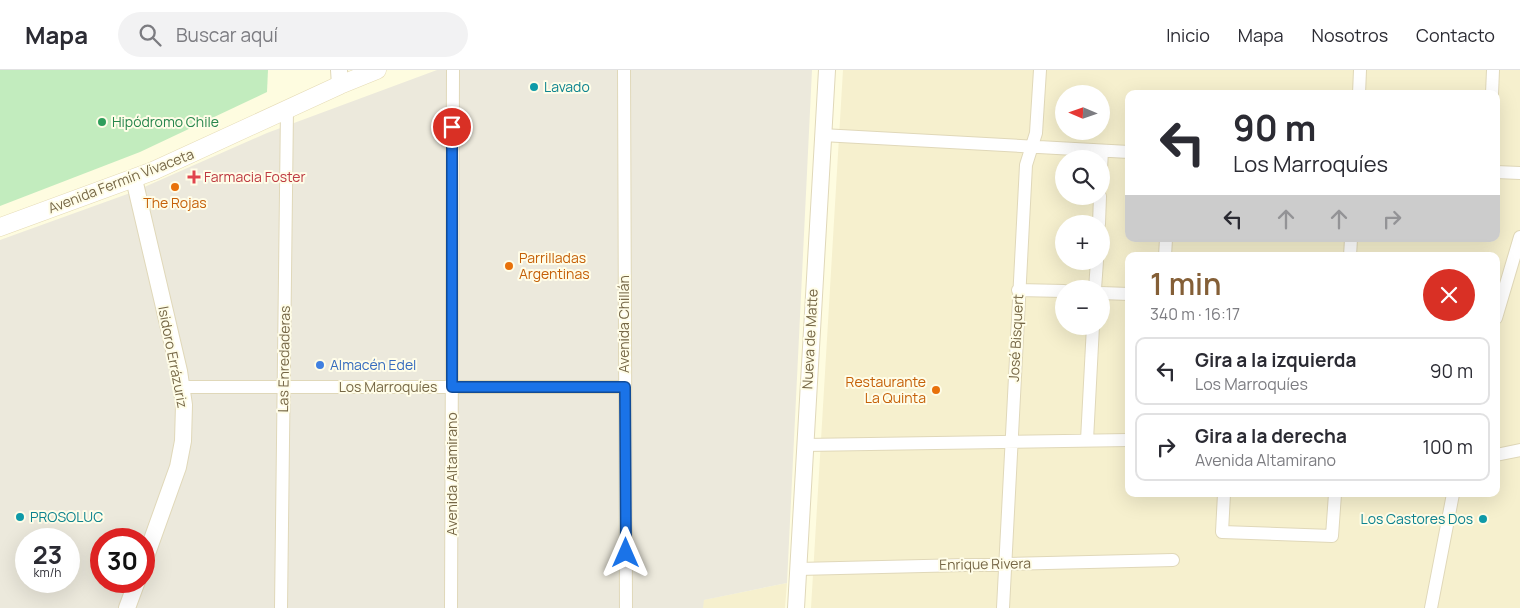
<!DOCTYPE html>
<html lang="es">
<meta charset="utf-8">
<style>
body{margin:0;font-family:Manrope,sans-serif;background:#f2f2f3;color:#2b2b33;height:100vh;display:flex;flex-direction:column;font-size:19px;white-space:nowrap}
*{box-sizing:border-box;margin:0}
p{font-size:16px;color:#7c7c81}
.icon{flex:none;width:28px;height:28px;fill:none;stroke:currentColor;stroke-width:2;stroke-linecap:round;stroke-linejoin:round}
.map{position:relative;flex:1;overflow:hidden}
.details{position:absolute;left:1125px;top:182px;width:375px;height:245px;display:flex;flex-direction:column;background:#fff;border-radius:10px;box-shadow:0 5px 20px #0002}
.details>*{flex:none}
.guide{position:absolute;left:1125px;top:20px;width:375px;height:152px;border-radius:10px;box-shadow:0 5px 20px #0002;background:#fff;color:#2b2b33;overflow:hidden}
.needle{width:32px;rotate:272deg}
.fabs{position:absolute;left:1055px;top:15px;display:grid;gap:10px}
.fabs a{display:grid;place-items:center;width:55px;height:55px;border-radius:50%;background:#fff;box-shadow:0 5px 20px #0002;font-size:25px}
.speed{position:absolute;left:15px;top:458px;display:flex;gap:10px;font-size:25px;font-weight:700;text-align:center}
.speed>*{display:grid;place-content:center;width:65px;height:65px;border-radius:50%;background:#fff;box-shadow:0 5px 20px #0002;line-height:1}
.speed small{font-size:12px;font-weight:400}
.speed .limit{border:8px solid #d22;background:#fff;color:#111}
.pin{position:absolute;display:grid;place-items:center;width:42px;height:42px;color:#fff;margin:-21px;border:2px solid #fff;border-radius:50%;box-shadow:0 1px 5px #0007}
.me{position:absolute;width:55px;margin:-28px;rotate:0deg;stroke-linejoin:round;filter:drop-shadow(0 0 4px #0008)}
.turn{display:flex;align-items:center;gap:18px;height:105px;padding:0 25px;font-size:22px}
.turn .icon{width:65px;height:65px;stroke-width:2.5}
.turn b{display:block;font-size:35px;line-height:42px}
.lanes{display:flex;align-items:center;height:48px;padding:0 25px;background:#0003;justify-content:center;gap:25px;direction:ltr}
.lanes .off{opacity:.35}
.round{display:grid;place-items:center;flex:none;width:52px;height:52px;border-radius:26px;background:#f2f2f3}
.headline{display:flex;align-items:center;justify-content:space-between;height:85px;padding:0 25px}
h1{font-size:30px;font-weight:600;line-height:38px;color:#845f37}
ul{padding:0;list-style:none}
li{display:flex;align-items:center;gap:15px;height:68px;margin:0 10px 8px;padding:0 15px;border:2px solid #e1e1e2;border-radius:10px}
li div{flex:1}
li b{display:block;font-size:19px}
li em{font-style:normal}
header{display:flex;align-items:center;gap:30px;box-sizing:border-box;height:70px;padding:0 25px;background:#fff;border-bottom:1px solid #e1e1e2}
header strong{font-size:24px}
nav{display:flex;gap:28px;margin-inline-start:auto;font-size:18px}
.search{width:350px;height:45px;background:#f2f2f3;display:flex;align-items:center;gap:12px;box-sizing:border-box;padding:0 18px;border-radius:28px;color:#7c7c81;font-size:19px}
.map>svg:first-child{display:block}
.residential{fill:#f6f0ce;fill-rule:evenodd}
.industrial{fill:#ece9dc;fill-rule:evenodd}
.green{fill:#c2ecbe}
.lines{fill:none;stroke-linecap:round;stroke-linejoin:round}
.minor-casing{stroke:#e0d8b9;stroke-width:14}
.tertiary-casing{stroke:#e0d8b9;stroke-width:18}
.secondary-casing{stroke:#e5dbb6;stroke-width:19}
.minor{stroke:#fff;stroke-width:12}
.tertiary{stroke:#fff;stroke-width:16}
.secondary{stroke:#fff;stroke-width:18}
.route-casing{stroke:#114b97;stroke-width:12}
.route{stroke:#1a73e8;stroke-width:9}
.culture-dot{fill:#0f9aa8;stroke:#fffde8;stroke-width:2}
.leisure-dot{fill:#2e9e5b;stroke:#fffde8;stroke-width:2}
.health-dot{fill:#e0444e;stroke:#fffde8;stroke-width:2}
.food-dot{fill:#e8710a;stroke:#fffde8;stroke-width:2}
.shop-dot{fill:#3f7fe0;stroke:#fffde8;stroke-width:2}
.labels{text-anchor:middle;stroke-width:4;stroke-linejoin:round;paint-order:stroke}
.culture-label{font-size:14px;fill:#0d838f;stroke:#fffde8;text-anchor:start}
.leisure-label{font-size:14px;fill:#27864d;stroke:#fffde8;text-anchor:start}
.health-label{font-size:14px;fill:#be3a42;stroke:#fffde8;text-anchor:start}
.street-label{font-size:14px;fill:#766746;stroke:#fffde8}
.food-label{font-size:14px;fill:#c56008;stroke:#fffde8}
.shop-label{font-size:14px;fill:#366cbe;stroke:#fffde8;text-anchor:start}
</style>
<header>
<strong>Mapa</strong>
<div class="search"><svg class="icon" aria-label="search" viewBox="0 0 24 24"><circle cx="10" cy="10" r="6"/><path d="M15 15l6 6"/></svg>Buscar aquí</div>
<nav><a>Inicio</a><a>Mapa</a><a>Nosotros</a><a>Contacto</a></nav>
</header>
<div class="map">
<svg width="1520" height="538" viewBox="0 0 1520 538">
<rect width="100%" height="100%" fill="#fefce0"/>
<path class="residential" d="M 843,0 L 1520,0 L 1520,538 L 811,538 ZM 1064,24 L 1101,24 L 1101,61 L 1064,61 ZM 1129,24 L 1496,24 L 1496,169 L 1129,169 ZM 1064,89 L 1101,89 L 1101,126 L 1064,126 ZM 1064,154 L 1101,154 L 1101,191 L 1064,191 ZM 1129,186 L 1496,186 L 1496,424 L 1129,424 ZM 1064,219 L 1101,219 L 1101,256 L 1064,256 Z
M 787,513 L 785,538 L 703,538 L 703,530 Z"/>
<path class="industrial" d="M 437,0 L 812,0 L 787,513 L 704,530 L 703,538 L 0,538 L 0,170 L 133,122 L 267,63 ZM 26,469 L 69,469 L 69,511 L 26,511 ZM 101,469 L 144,469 L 144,511 L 101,511 Z"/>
<path class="green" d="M 0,0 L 268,0 L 267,22 L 140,82 L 0,136 Z"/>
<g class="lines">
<g class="minor-casing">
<path id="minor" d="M 624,0 L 626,538
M 1359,24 L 1360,0
M 1492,24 L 1493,0
M 822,65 L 1129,82
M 1101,99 L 1102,81
M 1496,102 L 1520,103
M 1099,154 L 1100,126
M 1165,186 L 1166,169
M 1350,186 L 1351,169
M 1095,219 L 1097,191
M 1018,220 L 1064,221
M 1101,223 L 1129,224
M 1496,248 L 1520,167
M 182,317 L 625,317
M 1087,370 L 1093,256
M 804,375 L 1129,370
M 1496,385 L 1520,380
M 1224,424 L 1222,462 L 1332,466 L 1335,424
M 798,499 L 1173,490
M 281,538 L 287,39
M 451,538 L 453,0
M 1003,538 L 1026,95 L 1036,63 L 1040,0
M 1431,538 L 1453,424"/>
</g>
<g class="tertiary-casing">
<path id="tertiary" d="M 339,0 L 340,15
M 134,109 L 179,301 L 184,335 L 183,371 L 178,397 L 144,492
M 127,538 L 137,511
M 796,538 L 827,0"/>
</g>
<g class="secondary-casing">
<path id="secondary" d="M 0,157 L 153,101 L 340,15 L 377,0"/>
</g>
<use href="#minor" class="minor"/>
<use href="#tertiary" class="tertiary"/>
<use href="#secondary" class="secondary"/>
</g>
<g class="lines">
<g class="route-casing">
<path id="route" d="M 452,57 L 452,317 L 625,317 L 626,483"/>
</g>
<use href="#route" class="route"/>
</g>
<g class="culture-dot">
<circle cx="534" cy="17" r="5"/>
<circle cx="20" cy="447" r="5"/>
<circle cx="1483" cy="449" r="5"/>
</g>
<circle class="leisure-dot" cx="102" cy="52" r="5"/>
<path class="health-dot" d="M191.5 99.5h5v5h5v5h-5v5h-5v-5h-5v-5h5z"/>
<g class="food-dot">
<circle cx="175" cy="117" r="5"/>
<circle cx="509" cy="196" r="5"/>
<circle cx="936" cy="320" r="5"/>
</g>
<circle class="shop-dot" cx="320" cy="295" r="5"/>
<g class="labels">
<g class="culture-label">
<text x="544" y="22">Lavado</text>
<text x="30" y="452">PROSOLUC</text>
<text x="1473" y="454" text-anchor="end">Los Castores Dos</text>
</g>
<g class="leisure-label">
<text x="112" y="57">Hipódromo Chile</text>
</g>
<g class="health-label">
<text x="204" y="112">Farmacia Foster</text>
</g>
<g class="street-label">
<text transform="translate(121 111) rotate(-21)" y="5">Avenida Fermín Vivaceta</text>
<text transform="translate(624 254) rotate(-90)" y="5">Avenida Chillán</text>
<text transform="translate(1016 268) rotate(-87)" y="5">José Bisquert</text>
<text transform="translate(810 269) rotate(-87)" y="5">Nueva de Matte</text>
<text transform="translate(173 287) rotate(79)" y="5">Isidoro Errázuriz</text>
<text transform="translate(284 289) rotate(-89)" y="5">Las Enredaderas</text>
<text x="388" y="322">Los Marroquíes</text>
<text transform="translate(452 404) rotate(-90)" y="5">Avenida Altamirano</text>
<text transform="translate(985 494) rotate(-1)" y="5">Enrique Rivera</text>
</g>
<g class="food-label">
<text x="175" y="138">The Rojas</text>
<text x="519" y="193" text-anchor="start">Parrilladas<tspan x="519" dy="16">Argentinas</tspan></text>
<text x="926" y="317" text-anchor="end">Restaurante<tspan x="926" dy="16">La Quinta</tspan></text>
</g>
<g class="shop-label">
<text x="330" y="300">Almacén Edel</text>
</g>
</g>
</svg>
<div class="fabs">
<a><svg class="needle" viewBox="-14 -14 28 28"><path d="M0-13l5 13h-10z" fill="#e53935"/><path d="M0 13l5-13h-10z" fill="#7c7c81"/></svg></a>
<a><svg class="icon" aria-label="search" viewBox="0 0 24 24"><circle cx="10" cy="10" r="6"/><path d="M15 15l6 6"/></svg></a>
<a>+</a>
<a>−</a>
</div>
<div class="speed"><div>23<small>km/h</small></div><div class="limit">30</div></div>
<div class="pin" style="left:452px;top:57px;background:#d93025"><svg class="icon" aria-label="arrive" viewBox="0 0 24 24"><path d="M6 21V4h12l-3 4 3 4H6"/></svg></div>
<svg class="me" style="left:626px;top:483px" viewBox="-20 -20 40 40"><path d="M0-17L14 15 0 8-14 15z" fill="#1a73e8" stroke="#fff" stroke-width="4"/></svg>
<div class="guide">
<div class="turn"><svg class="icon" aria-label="left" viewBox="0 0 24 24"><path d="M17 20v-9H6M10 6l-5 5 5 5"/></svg><div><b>90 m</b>Los Marroquíes</div></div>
<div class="lanes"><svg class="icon" aria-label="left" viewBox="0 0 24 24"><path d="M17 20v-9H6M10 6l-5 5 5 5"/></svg><svg class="icon off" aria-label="ahead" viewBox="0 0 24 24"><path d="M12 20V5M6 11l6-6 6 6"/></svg><svg class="icon off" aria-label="ahead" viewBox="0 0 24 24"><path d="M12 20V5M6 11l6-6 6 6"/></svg><svg class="icon off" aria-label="right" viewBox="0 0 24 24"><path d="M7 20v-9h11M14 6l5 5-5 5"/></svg></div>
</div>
<section class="details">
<div class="headline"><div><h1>1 min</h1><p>340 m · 16:17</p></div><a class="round" style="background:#d93025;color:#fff"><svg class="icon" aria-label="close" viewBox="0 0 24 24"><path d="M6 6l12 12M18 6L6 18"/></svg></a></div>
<ul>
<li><svg class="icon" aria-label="left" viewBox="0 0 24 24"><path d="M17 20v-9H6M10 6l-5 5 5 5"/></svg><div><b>Gira a la izquierda</b><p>Los Marroquíes</p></div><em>90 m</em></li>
<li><svg class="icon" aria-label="right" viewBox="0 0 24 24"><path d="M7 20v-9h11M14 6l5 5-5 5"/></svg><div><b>Gira a la derecha</b><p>Avenida Altamirano</p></div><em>100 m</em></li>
</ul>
</section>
</div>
